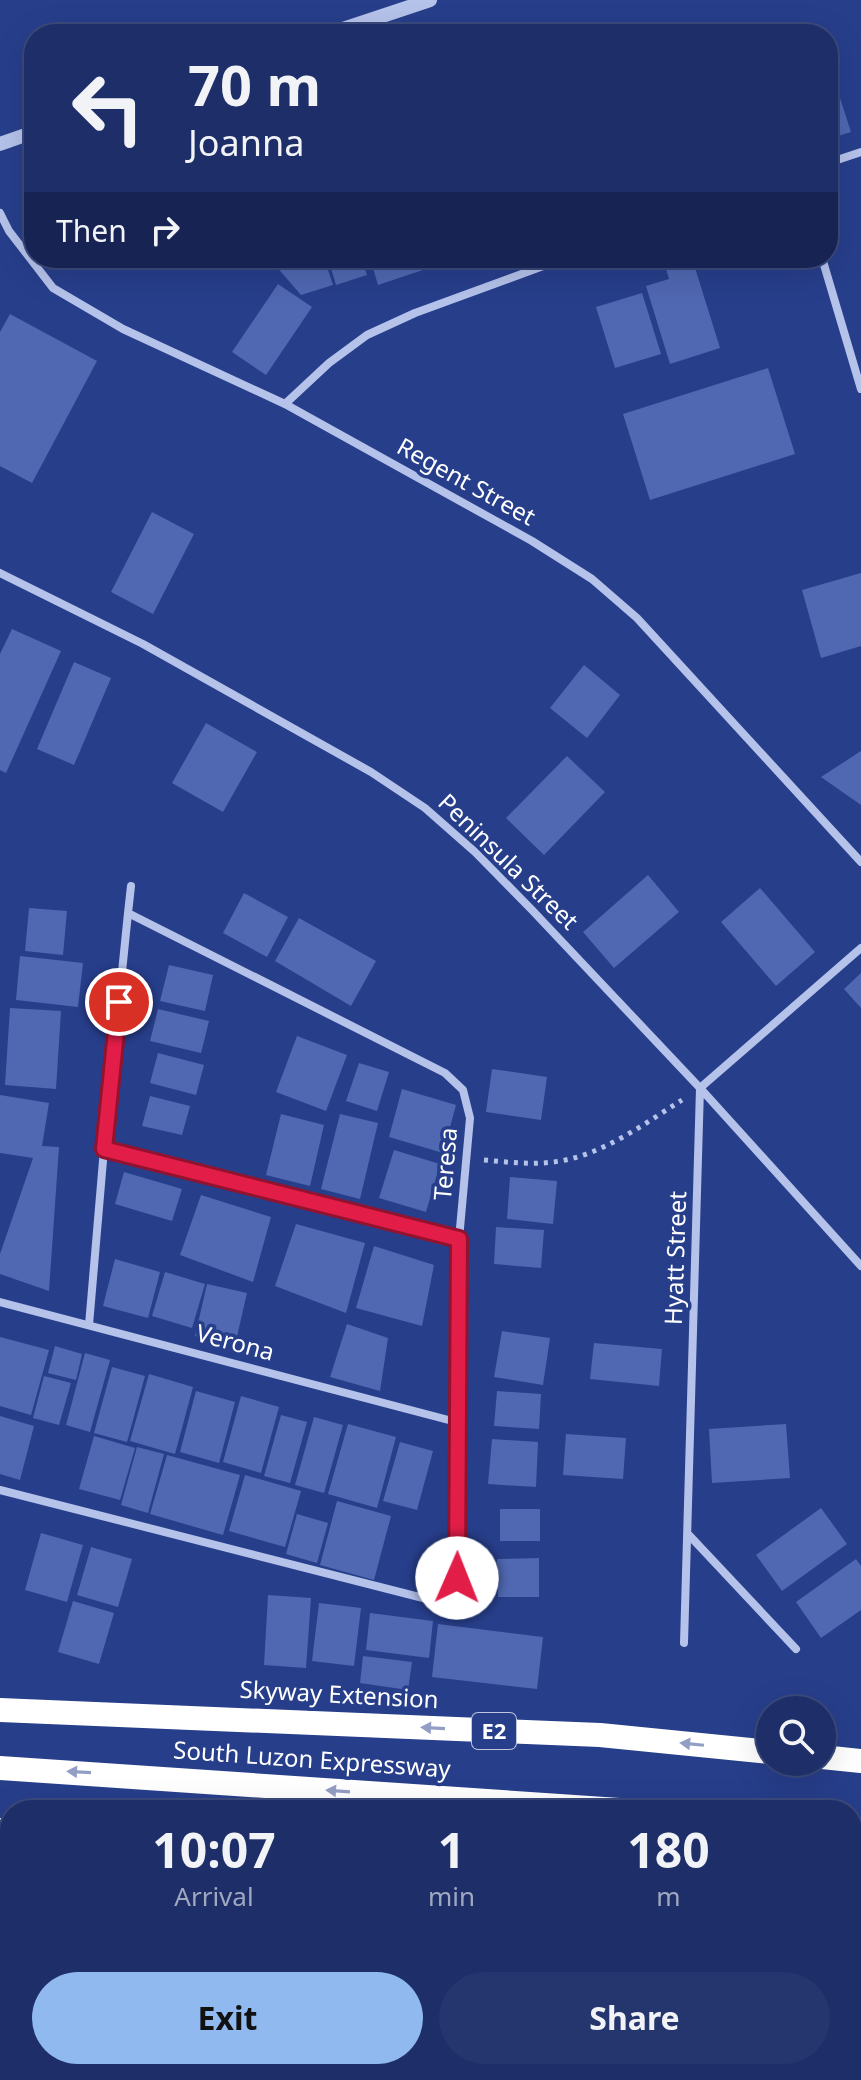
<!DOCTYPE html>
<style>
body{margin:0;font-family:"Noto Sans",sans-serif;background:#25366e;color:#f1f3f6;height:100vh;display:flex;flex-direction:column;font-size:30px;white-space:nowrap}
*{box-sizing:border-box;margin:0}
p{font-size:26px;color:#a0a8c0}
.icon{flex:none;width:44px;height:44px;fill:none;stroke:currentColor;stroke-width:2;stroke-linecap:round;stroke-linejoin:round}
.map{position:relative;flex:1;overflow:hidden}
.sheet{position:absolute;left:0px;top:1800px;width:862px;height:280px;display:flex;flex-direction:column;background:#1d2e68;border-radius:32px 32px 0 0;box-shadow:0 8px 32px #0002,0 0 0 2px #3b4a7c}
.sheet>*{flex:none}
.hud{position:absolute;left:24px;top:24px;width:814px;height:244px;border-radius:32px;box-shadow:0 8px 32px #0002,0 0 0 2px #3b4a7c;background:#1d2e68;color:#f1f3f6;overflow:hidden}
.buttons{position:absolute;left:756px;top:1696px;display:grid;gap:16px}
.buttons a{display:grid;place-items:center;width:80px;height:80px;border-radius:50%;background:#1d2e68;box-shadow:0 8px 32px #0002,0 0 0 2px #3b4a7c;font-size:40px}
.pin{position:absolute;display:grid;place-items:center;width:68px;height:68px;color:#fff;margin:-34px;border:4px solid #fff;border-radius:50%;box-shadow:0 2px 8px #0007}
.me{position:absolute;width:88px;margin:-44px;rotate:1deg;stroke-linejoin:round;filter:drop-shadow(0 0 6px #0008)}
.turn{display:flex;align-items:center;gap:28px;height:168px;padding:0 32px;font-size:36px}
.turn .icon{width:104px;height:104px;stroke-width:2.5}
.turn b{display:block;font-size:56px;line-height:68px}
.then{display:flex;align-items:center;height:76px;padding:0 32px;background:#0003;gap:16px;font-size:30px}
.eta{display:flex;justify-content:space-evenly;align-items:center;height:136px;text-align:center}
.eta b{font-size:48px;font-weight:700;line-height:56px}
.button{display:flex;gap:16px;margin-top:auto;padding:16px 32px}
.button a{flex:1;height:92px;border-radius:48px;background:#90b9f0;color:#111;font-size:32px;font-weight:700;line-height:92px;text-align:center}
.button a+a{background:#25366e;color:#f1f3f6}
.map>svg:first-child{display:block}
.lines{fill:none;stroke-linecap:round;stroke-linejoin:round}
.river{stroke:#3a4a83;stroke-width:56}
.building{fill:#5068b2}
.path{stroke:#b5c2ea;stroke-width:5;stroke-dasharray:4 6;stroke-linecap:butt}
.minor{stroke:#b5c2ea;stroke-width:8}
.tertiary{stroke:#b5c2ea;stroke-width:14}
.motorway{stroke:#fff;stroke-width:24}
.oneway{fill:#939ec5}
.route-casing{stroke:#92132f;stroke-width:20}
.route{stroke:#e11d48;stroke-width:14}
.labels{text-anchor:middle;stroke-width:7;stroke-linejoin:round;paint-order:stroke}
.shield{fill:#273e8b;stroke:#bec5dc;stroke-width:2}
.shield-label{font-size:22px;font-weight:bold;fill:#fff}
.street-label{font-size:24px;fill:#fff;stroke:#273e8b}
</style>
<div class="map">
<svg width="861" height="2080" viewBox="0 0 861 2080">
<rect width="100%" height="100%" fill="#273e8b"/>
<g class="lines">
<path class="river" d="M 656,2070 L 677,2080
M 817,2080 L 850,2070"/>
</g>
<path class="building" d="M 828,61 L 851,132 L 828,139 Z
M 269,258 L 324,258 L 333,285 L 301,295 Z
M 328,258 L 361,258 L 367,275 L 336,285 Z
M 370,258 L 423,258 L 426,269 L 378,285 Z
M 663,258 L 692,258 L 720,348 L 670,364 L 646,286 L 669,279 Z
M 278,284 L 312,307 L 266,375 L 232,352 Z
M 642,293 L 661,354 L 615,368 L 596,307 Z
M 10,314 L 97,361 L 32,483 L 0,466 L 0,332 Z
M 768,368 L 795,454 L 650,500 L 623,414 Z
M 152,512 L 194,534 L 153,614 L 111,592 Z
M 861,573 L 861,646 L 821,658 L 802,590 Z
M 12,629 L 61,651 L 6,773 L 0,770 L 0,654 Z
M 74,662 L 111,678 L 74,765 L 37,749 Z
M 584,665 L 620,695 L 587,738 L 550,708 Z
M 206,723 L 257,752 L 223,812 L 172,783 Z
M 861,751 L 861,805 L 821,777 Z
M 567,756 L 605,792 L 544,855 L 506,818 Z
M 648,875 L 679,912 L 614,968 L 583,932 Z
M 760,888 L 815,952 L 776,986 L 721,922 Z
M 244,893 L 288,917 L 267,957 L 223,933 Z
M 29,908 L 67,911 L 63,955 L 25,951 Z
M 299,918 L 376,961 L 351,1006 L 275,961 Z
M 20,956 L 83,963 L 78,1007 L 16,1000 Z
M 169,965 L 213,975 L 205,1011 L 160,1001 Z
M 861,973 L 861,1008 L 844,989 Z
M 10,1008 L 61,1011 L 56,1089 L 5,1085 Z
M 158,1009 L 209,1021 L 201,1053 L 150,1041 Z
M 297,1036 L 347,1055 L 326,1111 L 276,1092 Z
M 158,1053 L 204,1065 L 196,1095 L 150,1083 Z
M 359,1063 L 389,1072 L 377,1111 L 346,1101 Z
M 492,1069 L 547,1077 L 541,1120 L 486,1112 Z
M 402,1089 L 456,1105 L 443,1153 L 389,1137 Z
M 0,1095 L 49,1103 L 42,1146 L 59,1147 L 49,1291 L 0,1274 L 0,1254 L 33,1158 L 0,1153 Z
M 150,1096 L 190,1106 L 182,1135 L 142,1126 Z
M 281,1114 L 324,1125 L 310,1186 L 266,1175 Z
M 340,1114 L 378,1123 L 360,1199 L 321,1189 Z
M 394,1150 L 440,1164 L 426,1212 L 379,1198 Z
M 124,1172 L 182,1189 L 172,1221 L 115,1204 Z
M 510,1177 L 557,1181 L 553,1224 L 507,1219 Z
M 201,1195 L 271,1217 L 253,1282 L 180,1255 Z
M 296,1224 L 365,1243 L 346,1313 L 275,1286 Z
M 496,1227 L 544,1230 L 541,1268 L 494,1264 Z
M 374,1246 L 434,1265 L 422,1326 L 356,1308 Z
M 115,1259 L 160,1272 L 148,1318 L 103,1306 Z
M 165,1272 L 205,1284 L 192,1328 L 152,1316 Z
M 207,1284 L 247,1293 L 235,1345 L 195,1336 Z
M 347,1324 L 388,1338 L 380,1391 L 330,1377 Z
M 502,1331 L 550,1338 L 543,1385 L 494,1377 Z
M 0,1337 L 49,1350 L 31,1415 L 0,1406 Z
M 594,1343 L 662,1349 L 659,1386 L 590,1379 Z
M 55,1346 L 82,1354 L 76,1380 L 48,1373 Z
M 85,1353 L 110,1360 L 90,1432 L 66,1425 Z
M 112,1367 L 145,1376 L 127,1442 L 94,1433 Z
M 149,1374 L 193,1387 L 175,1454 L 130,1441 Z
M 44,1376 L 71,1383 L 59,1425 L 33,1418 Z
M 196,1391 L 235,1402 L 219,1463 L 180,1452 Z
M 497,1391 L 541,1394 L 539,1429 L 494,1426 Z
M 241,1396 L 279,1407 L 261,1473 L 223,1462 Z
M 281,1415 L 307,1422 L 290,1483 L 264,1476 Z
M 0,1416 L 34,1426 L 20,1480 L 0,1474 Z
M 314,1417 L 343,1425 L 324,1493 L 295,1485 Z
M 348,1424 L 396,1437 L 377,1508 L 328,1494 Z
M 786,1424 L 790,1478 L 712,1483 L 709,1429 Z
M 566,1434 L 626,1438 L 623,1479 L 563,1475 Z
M 94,1436 L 135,1448 L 120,1500 L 79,1489 Z
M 492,1439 L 538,1442 L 536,1487 L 488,1484 Z
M 400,1442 L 433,1451 L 417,1510 L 383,1501 Z
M 137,1447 L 164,1454 L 148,1513 L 121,1505 Z
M 167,1455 L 240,1475 L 223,1535 L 150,1514 Z
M 245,1475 L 301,1491 L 285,1547 L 229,1531 Z
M 337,1501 L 391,1516 L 374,1580 L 320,1565 Z
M 821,1508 L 847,1544 L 782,1591 L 756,1555 Z
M 500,1509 L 540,1509 L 540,1541 L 500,1541 Z
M 297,1514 L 328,1523 L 317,1563 L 286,1554 Z
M 41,1533 L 83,1545 L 67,1602 L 25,1590 Z
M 91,1547 L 132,1559 L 118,1607 L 77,1595 Z
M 539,1558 L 539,1597 L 498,1597 L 497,1559 Z
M 856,1559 L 861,1566 L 861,1610 L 821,1638 L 796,1602 Z
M 268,1595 L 311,1598 L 306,1668 L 264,1665 Z
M 73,1601 L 114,1613 L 99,1664 L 58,1652 Z
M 319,1603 L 361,1608 L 354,1666 L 312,1661 Z
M 370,1613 L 433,1621 L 429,1658 L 366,1650 Z
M 438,1624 L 543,1637 L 537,1689 L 432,1677 Z
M 363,1656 L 412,1662 L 408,1690 L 360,1683 Z"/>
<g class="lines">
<path class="path" d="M 484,1160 C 507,1162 530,1165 553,1162 C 600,1157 644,1124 682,1100"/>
<path class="minor" d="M 828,163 L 861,152
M 0,213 L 9,231 L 53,288 L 123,329 L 285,404 L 532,541 L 592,579 L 637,618 L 861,862
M 822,258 L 861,389
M 285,404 L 329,363 L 367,335 L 415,313 L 565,258
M 0,573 L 143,644 L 371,772 L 425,808 L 475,852 L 532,910 L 700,1088 L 861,1266
M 104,1149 L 459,1239
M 0,1302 L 460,1423
M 89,1325 L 104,1149 L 128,913
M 0,1490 L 427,1599 L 448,1596 L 457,1578 L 459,1239 L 470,1118 L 463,1090 L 445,1073 L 128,913 L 131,886
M 688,1534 L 796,1649
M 684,1643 L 700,1088 L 861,948"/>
<path class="tertiary" d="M 328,34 L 430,0
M 0,144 L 34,132"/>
<path class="motorway" d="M 0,1710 L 600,1735 L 770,1752
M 822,1757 L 861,1761
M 0,1768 L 619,1810
M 0,1830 L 10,1830
M 852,1835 L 861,1836
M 0,1896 L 10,1897
M 852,1897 L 861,1898
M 852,1978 L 861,1979"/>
</g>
<defs><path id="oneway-solid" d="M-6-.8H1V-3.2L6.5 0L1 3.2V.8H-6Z" transform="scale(2)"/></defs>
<g class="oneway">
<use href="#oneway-solid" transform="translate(433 1728) rotate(-177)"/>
<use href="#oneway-solid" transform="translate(692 1744) rotate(-174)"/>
<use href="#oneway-solid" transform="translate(79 1772) rotate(-177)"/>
<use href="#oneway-solid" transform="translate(338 1791) rotate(-176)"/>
</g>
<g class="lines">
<g class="route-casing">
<path id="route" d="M 119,1002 L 104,1149 L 459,1239 L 457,1578"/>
</g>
<use href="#route" class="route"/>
</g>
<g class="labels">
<rect class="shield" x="472" y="1713" width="44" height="36" rx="6"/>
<g class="shield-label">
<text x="494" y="1739">E2</text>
</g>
<g class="street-label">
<text transform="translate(466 482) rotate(29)" y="8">Regent Street</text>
<text transform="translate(508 862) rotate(44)" y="8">Peninsula Street</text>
<text transform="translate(446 1164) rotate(-85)" y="8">Teresa</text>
<text transform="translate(676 1258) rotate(-88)" y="8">Hyatt Street</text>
<text transform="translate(235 1343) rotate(15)" y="8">Verona</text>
<text transform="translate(339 1695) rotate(3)" y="8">Skyway Extension</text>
<text transform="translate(312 1760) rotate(4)" y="8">South Luzon Expressway</text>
</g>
</g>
</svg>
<div class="buttons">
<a><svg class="icon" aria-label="search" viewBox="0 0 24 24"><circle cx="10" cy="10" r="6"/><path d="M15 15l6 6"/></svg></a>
</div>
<div class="pin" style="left:119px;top:1002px;background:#d93025"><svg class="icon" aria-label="arrive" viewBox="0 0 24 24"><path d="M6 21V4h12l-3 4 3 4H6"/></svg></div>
<svg class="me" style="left:457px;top:1578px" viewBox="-20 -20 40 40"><circle r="19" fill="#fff"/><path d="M0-13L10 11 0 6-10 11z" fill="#e11d48"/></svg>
<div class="hud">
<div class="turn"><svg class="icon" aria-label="left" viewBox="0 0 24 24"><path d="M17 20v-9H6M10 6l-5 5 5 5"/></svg><div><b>70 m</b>Joanna</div></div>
<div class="then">Then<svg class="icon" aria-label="right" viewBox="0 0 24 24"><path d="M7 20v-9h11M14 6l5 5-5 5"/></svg></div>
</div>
<section class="sheet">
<div class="eta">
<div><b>10:07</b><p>Arrival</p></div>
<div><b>1</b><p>min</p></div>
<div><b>180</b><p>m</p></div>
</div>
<div class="button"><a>Exit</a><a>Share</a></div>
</section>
</div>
